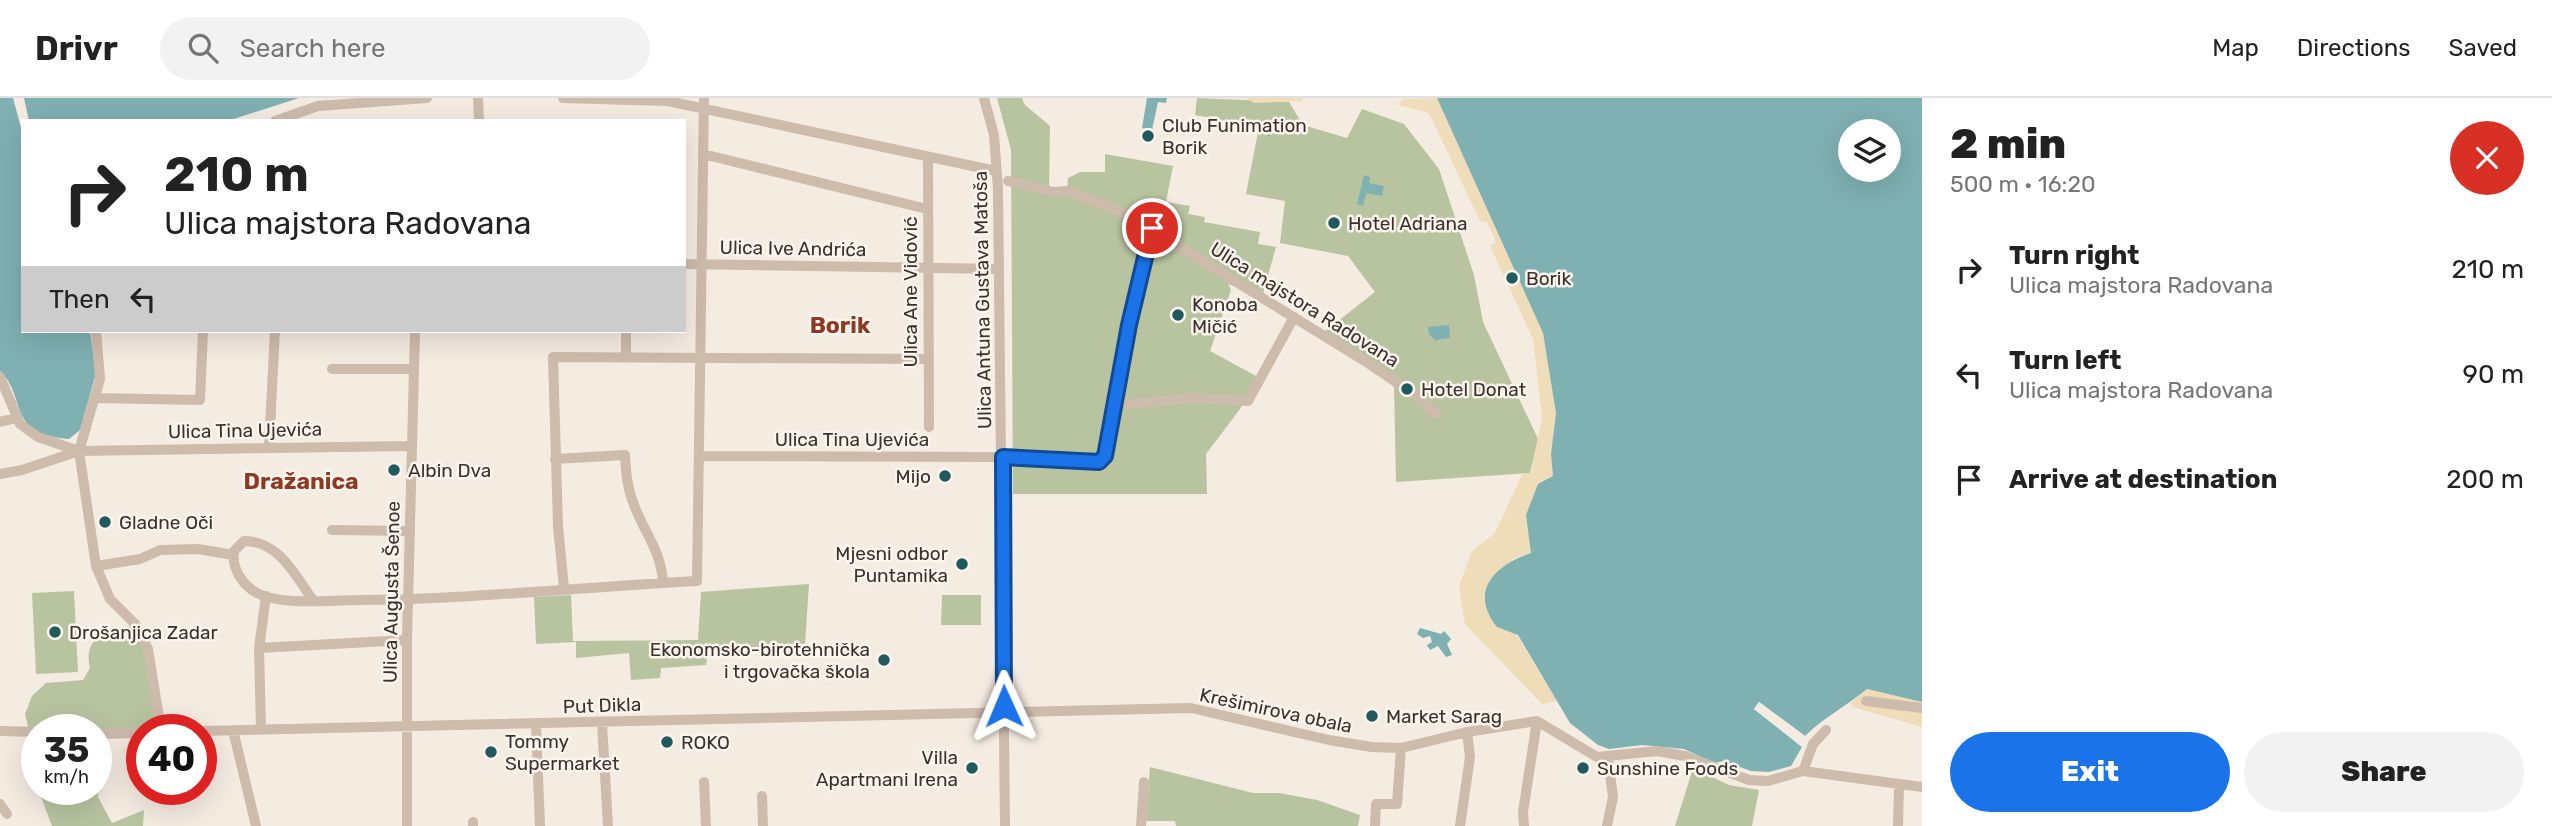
<!DOCTYPE html>
<meta charset="utf-8">
<style>
body{margin:0;font-family:Rubik,sans-serif;background:#f2f2f2;color:#222;height:100vh;display:flex;flex-direction:column;font-size:26px;white-space:nowrap}
*{box-sizing:border-box;margin:0}
p{font-size:23px;color:#767676}
.icon{flex:none;width:38px;height:38px;fill:none;stroke:currentColor;stroke-width:2;stroke-linecap:round;stroke-linejoin:round}
.map{position:relative;flex:1;overflow:hidden}
.side{display:flex;flex-direction:column;background:#fff;width:630px}
.side>*{flex:none}
.banner{position:absolute;left:21px;top:21px;width:665px;height:214px;border-radius:0px;box-shadow:0 7px 28px #0002;background:#fff;color:#222;overflow:hidden}
.buttons{position:absolute;left:1838px;top:21px;display:grid;gap:14px}
.buttons a{display:grid;place-items:center;width:63px;height:63px;border-radius:50%;background:#fff;box-shadow:0 7px 28px #0002;font-size:35px}
.speed{position:absolute;left:21px;top:616px;display:flex;gap:14px;font-size:35px;font-weight:700;text-align:center}
.speed>*{display:grid;place-content:center;width:91px;height:91px;border-radius:50%;background:#fff;box-shadow:0 7px 28px #0002;line-height:1}
.speed small{font-size:18px;font-weight:400}
.speed .limit{border:10px solid #d22;background:#fff;color:#111}
.pin{position:absolute;display:grid;place-items:center;width:60px;height:60px;color:#fff;margin:-30px;border:4px solid #fff;border-radius:50%;box-shadow:0 2px 7px #0007}
.me{position:absolute;width:77px;margin:-38px;rotate:359deg;stroke-linejoin:round;filter:drop-shadow(0 0 5px #0008)}
.turn{display:flex;align-items:center;gap:24px;height:147px;padding:0 28px;font-size:32px}
.turn .icon{width:91px;height:91px;stroke-width:2.5}
.turn b{display:block;font-size:49px;line-height:60px}
.then{display:flex;align-items:center;height:66px;padding:0 28px;background:#0003;gap:14px;font-size:26px}
.round{display:grid;place-items:center;flex:none;width:74px;height:74px;border-radius:37px;background:#f2f2f2}
.headline{display:flex;align-items:center;justify-content:space-between;height:119px;padding:0 28px}
h1{font-size:42px;font-weight:800;line-height:52px}
.primary-button{display:flex;gap:14px;margin-top:auto;padding:14px 28px}
.primary-button a{flex:1;height:80px;border-radius:42px;background:#1a73e8;color:#fff;font-size:28px;font-weight:800;line-height:80px;text-align:center}
.primary-button a+a{background:#f2f2f2;color:#222}
ul{padding:0;list-style:none}
li{display:flex;align-items:center;gap:21px;height:105px;padding:0 28px}
li div{flex:1}
li b{display:block;font-size:26px}
li em{font-style:normal}
header{display:flex;align-items:center;gap:42px;box-sizing:border-box;height:98px;padding:0 35px;background:#fff;border-bottom:2px solid #e0e0e0}
header strong{font-size:33px}
nav{display:flex;gap:38px;margin-inline-start:auto;font-size:24px}
.search{width:490px;height:63px;background:#f2f2f2;display:flex;align-items:center;gap:18px;box-sizing:border-box;padding:0 24px;border-radius:38px;color:#767676;font-size:26px}
main{display:flex;flex:1;min-height:0}
.map>svg:first-child{display:block}
.green{fill:#b8c4a0;fill-rule:evenodd}
.sand{fill:#efdcb8}
.water{fill:#7fb0b2;fill-rule:evenodd}
.pier{fill:#f4ebe1}
.lines{fill:none;stroke-linecap:round;stroke-linejoin:round}
.stream{stroke:#7fb0b2;stroke-width:2.5}
.minor{stroke:#cdbbac;stroke-width:10}
.route-casing{stroke:#114b97;stroke-width:18}
.route{stroke:#1a73e8;stroke-width:12}
.poi-dot{fill:#1f5a5e;stroke:#fbf5ee;stroke-width:2.5}
.labels{text-anchor:middle;stroke-width:5;stroke-linejoin:round;paint-order:stroke}
.poi-label{font-size:19px;fill:#3b302b;stroke:#fbf5ee;text-anchor:start}
.street-label{font-size:19px;fill:#3b302b;stroke:#fbf5ee}
.quarter-label{font-size:23px;font-weight:bold;fill:#8c3b22;stroke:#fbf5ee}
</style>
<header>
<strong>Drivr</strong>
<div class="search"><svg class="icon" aria-label="search" viewBox="0 0 24 24"><circle cx="10" cy="10" r="6"/><path d="M15 15l6 6"/></svg>Search here</div>
<nav><a>Map</a><a>Directions</a><a>Saved</a></nav>
</header>
<main>
<div class="map">
<svg width="1922" height="728" viewBox="0 0 1922 728">
<rect width="100%" height="100%" fill="#f4ebe1"/>
<path class="green" d="M 997,0 L 1022,0 L 1024,6 L 1050,28 L 1049,92 L 1067,93 L 1068,80 L 1080,74 L 1105,74 L 1105,56 L 1173,68 L 1166,104 L 1190,108 L 1188,116 L 1205,119 L 1204,124 L 1260,134 L 1258,146 L 1276,149 L 1262,199 L 1228,186 L 1231,192 L 1210,253 L 1258,279 L 1240,311 L 1206,356 L 1207,396 L 1013,396 L 1011,52 Z
M 1197,0 L 1289,4 L 1303,27 L 1347,40 L 1362,11 L 1404,26 L 1439,71 L 1474,177 L 1483,224 L 1538,341 L 1530,375 L 1396,384 L 1394,289 L 1324,234 L 1375,194 L 1348,158 L 1280,145 L 1285,103 L 1246,96 L 1259,29 L 1195,17 Z
M 809,486 L 805,546 L 708,553 L 706,567 L 661,570 L 660,580 L 631,582 L 629,555 L 576,560 L 576,544 L 536,546 L 534,499 L 571,497 L 573,543 L 698,542 L 701,494 Z
M 74,493 L 78,574 L 36,576 L 32,495 Z
M 942,497 L 981,497 L 981,527 L 941,527 Z
M 136,527 L 148,551 L 161,632 L 97,636 L 98,699 L 112,725 L 144,712 L 143,728 L 52,728 L 26,659 L 29,633 L 25,616 L 32,598 L 46,585 L 83,582 L 90,570 C 82,537 109,532 136,527 ZM 37,632 L 96,632 L 96,691 L 37,691 Z
M 1150,669 L 1253,695 L 1279,695 L 1317,702 L 1360,717 L 1358,728 L 1176,728 L 1175,723 L 1146,723 Z
M 1693,670 L 1729,687 L 1759,692 L 1752,728 L 1675,728 Z"/>
<path class="sand" d="M 1246,0 L 1302,0 L 1302,3 L 1254,5 Z
M 1437,0 L 1543,235 L 1556,315 L 1551,356 L 1553,378 L 1531,455 L 1512,461 L 1516,536 L 1557,603 L 1542,606 L 1465,526 L 1459,488 L 1472,453 L 1495,435 L 1523,375 L 1531,375 L 1542,319 L 1533,241 L 1490,148 L 1496,144 L 1487,124 L 1480,123 L 1429,15 L 1398,7 L 1403,1 Z
M 1867,591 L 1922,604 L 1922,629 L 1853,609 L 1851,605 Z"/>
<path class="water" d="M 0,0 L 13,0 L 23,37 L 23,233 L 90,233 L 96,275 L 80,332 L 69,341 C 5,336 28,300 0,273 Z
M 24,0 L 299,0 L 227,23 L 29,23 Z
M 1147,0 L 1167,0 L 1166,5 L 1158,4 L 1152,32 L 1142,30 Z
M 1437,0 L 1922,0 L 1922,604 L 1867,591 C 1847,608 1824,619 1805,638 L 1759,604 L 1754,611 L 1802,649 L 1791,668 L 1769,674 L 1751,673 L 1723,663 L 1714,665 L 1684,651 L 1642,647 L 1609,651 L 1598,647 L 1570,625 L 1518,537 L 1497,529 C 1468,492 1496,467 1531,455 L 1526,417 L 1538,386 L 1553,378 L 1551,356 L 1556,315 L 1543,235 ZM 1850,33 L 1888,33 L 1888,72 L 1850,72 Z
M 1364,77 L 1370,79 L 1369,85 L 1384,88 L 1382,98 L 1366,95 L 1363,108 L 1357,106 Z
M 1449,227 L 1450,240 L 1435,242 L 1429,236 L 1428,229 Z
M 1420,530 L 1441,536 L 1444,533 L 1451,541 L 1447,546 L 1452,557 L 1446,559 L 1438,548 L 1430,552 L 1427,547 L 1432,544 L 1430,538 L 1423,540 L 1417,536 Z"/>
<path class="pier" d="M 1759,604 L 1805,638 L 1800,639 L 1788,628 L 1759,610 L 1804,646 L 1802,649 L 1754,611 Z"/>
<g class="lines">
<path class="stream" d="M 1269,37 L 1272,23"/>
<path class="minor" d="M 478,0 L 479,23
M 563,0 L 668,3 L 996,73
M 984,0 L 994,37 L 998,91 L 1005,728
M 275,23 L 318,8 L 427,0
M 703,56 L 927,111
M 928,59 L 929,329
M 1008,83 L 1054,94 L 1068,93 L 1126,116 L 1368,265 L 1414,296 L 1437,316
M 684,166 L 999,171
M 96,233 L 100,281 L 79,353 L 96,468 L 110,501 L 136,527 L 148,551 L 161,632
M 626,233 L 626,259
M 332,271 L 414,271
M 0,279 L 20,326 L 38,339 L 79,353 L 411,348
M 95,300 L 200,302 L 203,233
M 1114,303 L 1126,306 L 1196,300 L 1248,303 L 1294,219
M 0,324 L 16,320
M 269,348 L 275,233
M 701,358 L 1013,359 L 1099,364 L 1105,358 L 1129,227 L 1152,130
M 555,361 L 625,357 C 626,375 627,390 634,407 C 645,436 661,452 663,485
M 0,376 L 22,372 L 79,353
M 332,432 L 409,433
M 96,468 L 140,461 L 160,452 L 198,451 L 233,457
M 564,490 L 558,428 L 553,259 L 927,261
M 313,502 C 294,476 279,443 244,443 L 234,453 C 231,473 246,492 264,498 C 294,507 329,502 360,502 C 472,501 585,489 697,483 L 704,0
M 259,550 L 266,498
M 1866,603 L 1922,610
M 602,625 L 608,728
M 536,627 L 540,728
M 261,631 L 259,550 L 407,542
M 233,632 L 256,728
M 0,633 L 37,634
M 201,633 L 1191,610 L 1329,642 L 1372,649 L 1401,650 L 1467,634 L 1537,623 L 1597,659 L 1657,653 L 1685,658 L 1749,682 L 1768,683 L 1803,673 L 1922,689
M 96,636 L 142,635
M 1803,673 L 1813,646 L 1826,632
M 704,684 L 706,728
M 762,698 L 763,728
M 0,706 L 7,716
M 407,728 L 407,542 L 415,233
M 473,728 L 473,724
M 1141,728 L 1144,684
M 1375,728 L 1376,706 L 1397,706 L 1401,650
M 1460,728 L 1470,659 L 1467,634
M 1524,728 L 1523,714 L 1537,623
M 1607,728 L 1613,699 L 1608,660
M 1898,728 L 1899,687"/>
</g>
<g class="lines">
<g class="route-casing">
<path id="route" d="M 1004,608 L 1003,359 L 1099,364 L 1105,358 L 1129,227 L 1152,130"/>
</g>
<use href="#route" class="route"/>
</g>
<g class="poi-dot">
<circle cx="1148" cy="38" r="7"/>
<circle cx="1334" cy="125" r="7"/>
<circle cx="1512" cy="180" r="7"/>
<circle cx="1178" cy="217" r="7"/>
<circle cx="1407" cy="291" r="7"/>
<circle cx="394" cy="372" r="7"/>
<circle cx="945" cy="378" r="7"/>
<circle cx="105" cy="424" r="7"/>
<circle cx="962" cy="466" r="7"/>
<circle cx="55" cy="534" r="7"/>
<circle cx="884" cy="562" r="7"/>
<circle cx="1372" cy="618" r="7"/>
<circle cx="667" cy="644" r="7"/>
<circle cx="491" cy="654" r="7"/>
<circle cx="972" cy="670" r="7"/>
<circle cx="1583" cy="670" r="7"/>
</g>
<g class="labels">
<g class="poi-label">
<text x="1162" y="34">Club Funimation<tspan x="1162" dy="22">Borik</tspan></text>
<text x="1348" y="132">Hotel Adriana</text>
<text x="1526" y="187">Borik</text>
<text x="1192" y="213">Konoba<tspan x="1192" dy="22">Mičić</tspan></text>
<text x="1421" y="298">Hotel Donat</text>
<text x="408" y="379">Albin Dva</text>
<text x="931" y="385" text-anchor="end">Mijo</text>
<text x="119" y="431">Gladne Oči</text>
<text x="948" y="462" text-anchor="end">Mjesni odbor<tspan x="948" dy="22">Puntamika</tspan></text>
<text x="69" y="541">Drošanjica Zadar</text>
<text x="870" y="558" text-anchor="end">Ekonomsko-birotehnička<tspan x="870" dy="22">i trgovačka škola</tspan></text>
<text x="1386" y="625">Market Sarag</text>
<text x="505" y="650">Tommy<tspan x="505" dy="22">Supermarket</tspan></text>
<text x="681" y="651">ROKO</text>
<text x="958" y="666" text-anchor="end">Villa<tspan x="958" dy="22">Apartmani Irena</tspan></text>
<text x="1597" y="677">Sunshine Foods</text>
</g>
<g class="street-label">
<text transform="translate(793 150) rotate(1)" y="7">Ulica Ive Andrića</text>
<text transform="translate(910 194) rotate(-90)" y="7">Ulica Ane Vidović</text>
<text transform="translate(982 202) rotate(-91)" y="7">Ulica Antuna Gustava Matoša</text>
<text transform="translate(1305 206) rotate(32)" y="7">Ulica majstora Radovana</text>
<text transform="translate(245 332) rotate(-1)" y="7">Ulica Tina Ujevića</text>
<text x="852" y="348">Ulica Tina Ujevića</text>
<text transform="translate(391 494) rotate(-89)" y="7">Ulica Augusta Šenoe</text>
<text transform="translate(602 607) rotate(-2)" y="7">Put Dikla</text>
<text transform="translate(1276 612) rotate(12)" y="7">Krešimirova obala</text>
</g>
<g class="quarter-label">
<text x="840" y="235">Borik</text>
<text x="301" y="391">Dražanica</text>
</g>
</g>
</svg>
<div class="buttons">
<a><svg class="icon" aria-label="layers" viewBox="0 0 24 24"><path d="M12 4l9 5-9 5-9-5zM3 14l9 5 9-5"/></svg></a>
</div>
<div class="speed"><div>35<small>km/h</small></div><div class="limit">40</div></div>
<div class="pin" style="left:1152px;top:130px;background:#d93025"><svg class="icon" aria-label="arrive" viewBox="0 0 24 24"><path d="M6 21V4h12l-3 4 3 4H6"/></svg></div>
<svg class="me" style="left:1004px;top:608px" viewBox="-20 -20 40 40"><path d="M0-17L14 15 0 8-14 15z" fill="#1a73e8" stroke="#fff" stroke-width="4"/></svg>
<div class="banner">
<div class="turn"><svg class="icon" aria-label="right" viewBox="0 0 24 24"><path d="M7 20v-9h11M14 6l5 5-5 5"/></svg><div><b>210 m</b>Ulica majstora Radovana</div></div>
<div class="then">Then<svg class="icon" aria-label="left" viewBox="0 0 24 24"><path d="M17 20v-9H6M10 6l-5 5 5 5"/></svg></div>
</div>
</div>
<section class="side">
<div class="headline"><div><h1>2 min</h1><p>500 m · 16:20</p></div><a class="round" style="background:#d93025;color:#fff"><svg class="icon" aria-label="close" viewBox="0 0 24 24"><path d="M6 6l12 12M18 6L6 18"/></svg></a></div>
<ul>
<li><svg class="icon" aria-label="right" viewBox="0 0 24 24"><path d="M7 20v-9h11M14 6l5 5-5 5"/></svg><div><b>Turn right</b><p>Ulica majstora Radovana</p></div><em>210 m</em></li>
<li><svg class="icon" aria-label="left" viewBox="0 0 24 24"><path d="M17 20v-9H6M10 6l-5 5 5 5"/></svg><div><b>Turn left</b><p>Ulica majstora Radovana</p></div><em>90 m</em></li>
<li><svg class="icon" aria-label="arrive" viewBox="0 0 24 24"><path d="M6 21V4h12l-3 4 3 4H6"/></svg><div><b>Arrive at destination</b></div><em>200 m</em></li>
</ul>
<div class="primary-button"><a>Exit</a><a>Share</a></div>
</section>
</main>
